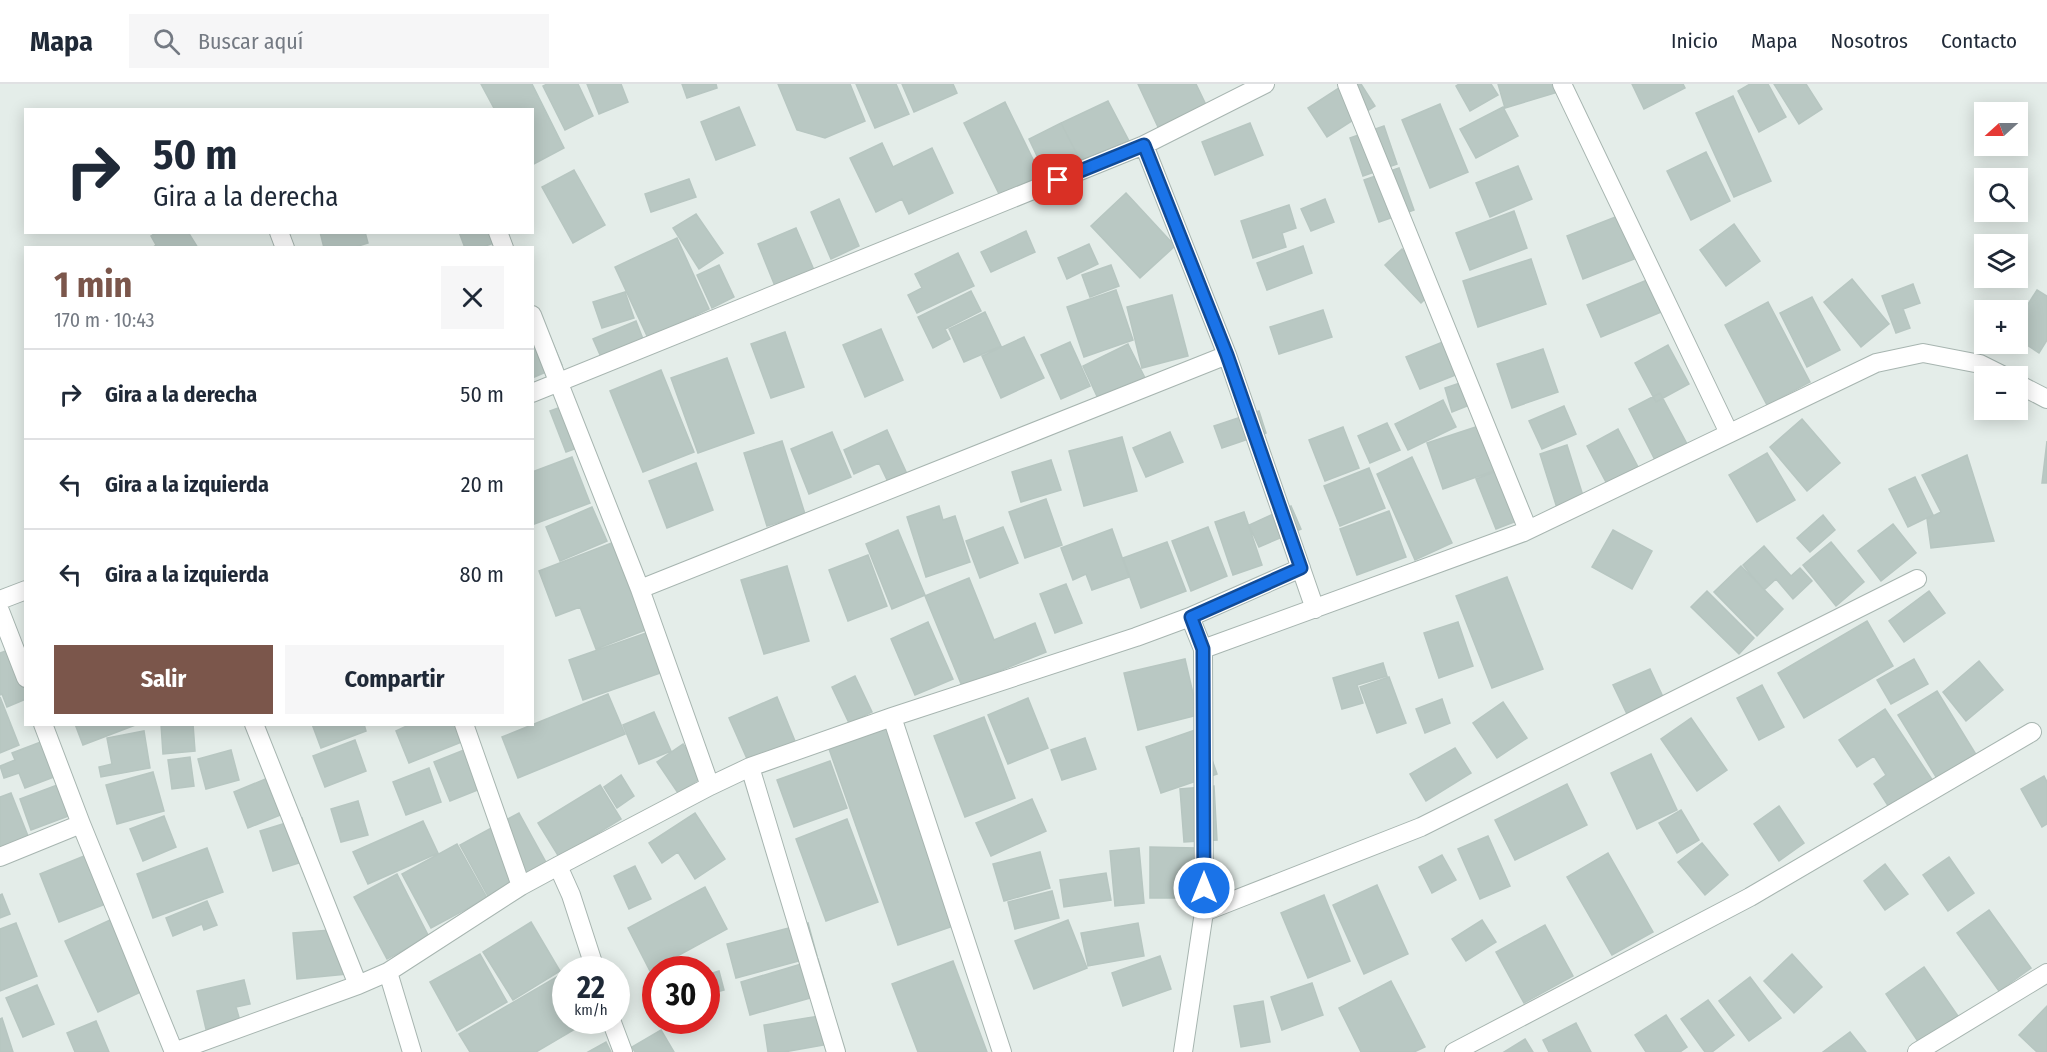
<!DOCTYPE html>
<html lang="es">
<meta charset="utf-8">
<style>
body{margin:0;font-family:"Fira Sans Condensed",sans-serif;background:#f6f6f7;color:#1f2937;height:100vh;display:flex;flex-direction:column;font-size:22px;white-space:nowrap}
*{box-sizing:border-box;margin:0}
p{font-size:20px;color:#747a83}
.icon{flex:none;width:33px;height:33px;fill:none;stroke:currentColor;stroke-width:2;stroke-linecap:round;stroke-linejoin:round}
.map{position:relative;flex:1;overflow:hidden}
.drawer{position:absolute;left:24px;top:162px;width:510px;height:480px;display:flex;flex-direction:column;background:#fff;border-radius:0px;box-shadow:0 3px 15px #0003}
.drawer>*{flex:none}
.hud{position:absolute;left:24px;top:24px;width:510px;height:126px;border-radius:0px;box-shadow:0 3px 15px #0003;background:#fff;color:#1f2937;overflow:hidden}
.needle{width:39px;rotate:249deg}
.controls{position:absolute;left:1974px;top:18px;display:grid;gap:12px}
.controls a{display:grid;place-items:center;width:54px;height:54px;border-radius:0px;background:#fff;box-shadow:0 3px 15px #0003;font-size:30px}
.speed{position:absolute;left:552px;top:872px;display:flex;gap:12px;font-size:30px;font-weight:700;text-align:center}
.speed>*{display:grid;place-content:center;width:78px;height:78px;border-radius:50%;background:#fff;box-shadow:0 3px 15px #0003;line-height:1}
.speed small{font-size:15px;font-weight:400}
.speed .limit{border:9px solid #d22;background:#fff;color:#111}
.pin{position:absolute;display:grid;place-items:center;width:51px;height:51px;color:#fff;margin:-26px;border-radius:12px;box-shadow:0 3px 9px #0006}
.me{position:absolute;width:66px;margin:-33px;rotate:0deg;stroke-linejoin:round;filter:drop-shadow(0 0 4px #0008)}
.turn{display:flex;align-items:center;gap:21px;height:126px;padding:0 30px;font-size:27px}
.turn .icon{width:78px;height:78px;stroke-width:2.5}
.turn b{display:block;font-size:42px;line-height:51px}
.round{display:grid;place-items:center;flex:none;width:63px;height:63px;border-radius:0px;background:#f6f6f7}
.head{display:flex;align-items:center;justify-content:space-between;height:102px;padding:0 30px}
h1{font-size:36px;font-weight:700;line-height:45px;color:#7b564b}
.button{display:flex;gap:12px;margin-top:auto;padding:12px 30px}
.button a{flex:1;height:69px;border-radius:0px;background:#7b564b;color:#fff;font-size:24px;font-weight:700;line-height:69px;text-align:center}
.button a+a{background:#f6f6f7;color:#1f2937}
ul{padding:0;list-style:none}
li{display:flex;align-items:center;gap:18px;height:90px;padding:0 30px;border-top:2px solid #e0e1e3}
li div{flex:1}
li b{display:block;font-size:22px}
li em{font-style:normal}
header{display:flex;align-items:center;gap:36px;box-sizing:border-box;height:84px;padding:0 30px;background:#fff;border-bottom:2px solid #e0e1e3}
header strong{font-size:28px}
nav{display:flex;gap:33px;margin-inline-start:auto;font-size:21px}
.search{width:420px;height:54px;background:#f6f6f7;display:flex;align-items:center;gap:15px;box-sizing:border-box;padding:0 21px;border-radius:0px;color:#747a83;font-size:22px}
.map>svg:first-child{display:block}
.building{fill:#b9c8c3;stroke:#b7c6c1;stroke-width:1.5}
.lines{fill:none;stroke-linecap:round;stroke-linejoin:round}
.minor-casing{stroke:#a7b5b0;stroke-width:20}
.minor{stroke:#fff;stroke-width:18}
.route-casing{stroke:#114b97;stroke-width:15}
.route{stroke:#1a73e8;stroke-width:10}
</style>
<header>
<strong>Mapa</strong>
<div class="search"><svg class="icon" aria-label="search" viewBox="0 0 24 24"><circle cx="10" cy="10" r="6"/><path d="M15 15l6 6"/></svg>Buscar aquí</div>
<nav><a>Inicio</a><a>Mapa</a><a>Nosotros</a><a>Contacto</a></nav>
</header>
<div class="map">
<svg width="2047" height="968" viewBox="0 0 2047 968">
<rect width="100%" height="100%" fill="#e4ede9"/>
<path class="building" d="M 481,0 L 532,0 L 564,64 L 532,81 L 532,26 L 495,26 Z
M 547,0 L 578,0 L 593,32 L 565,46 L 543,2 Z
M 587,0 L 621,0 L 628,18 L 599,30 Z
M 682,0 L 716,0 L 717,4 L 687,14 Z
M 778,0 L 850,0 L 865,37 L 825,54 L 797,46 Z
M 856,0 L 896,0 L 909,30 L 875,44 Z
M 902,0 L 953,0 L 957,9 L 914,28 Z
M 1138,0 L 1196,0 L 1206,21 L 1158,43 Z
M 1345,0 L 1361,0 L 1375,22 L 1327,53 L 1308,24 Z
M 1459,0 L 1491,0 L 1498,11 L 1470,27 L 1456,2 Z
M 1498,0 L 1556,0 L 1558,8 L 1505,24 Z
M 1632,0 L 1683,0 L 1685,4 L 1644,25 Z
M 1750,0 L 1768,0 L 1786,33 L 1759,48 L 1738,7 Z
M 1774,0 L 1806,0 L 1822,25 L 1799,40 Z
M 1733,12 L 1771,97 L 1734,113 L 1696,29 Z
M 1108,17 L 1129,57 L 1081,78 L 1061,39 Z
M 1005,18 L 1044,98 L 1003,118 L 964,39 Z
M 1440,20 L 1468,88 L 1430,104 L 1402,36 Z
M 739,23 L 755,61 L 716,76 L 701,38 Z
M 1503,23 L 1518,52 L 1476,74 L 1460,45 Z
M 1061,39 L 1081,78 L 1048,95 L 1029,55 Z
M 1250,39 L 1263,71 L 1215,91 L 1202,58 Z
M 1384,42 L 1397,80 L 1363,92 L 1350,54 Z
M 882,59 L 893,83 L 932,64 L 953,109 L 909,130 L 902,115 L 876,128 L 850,74 Z
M 1706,68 L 1730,117 L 1691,136 L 1667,87 Z
M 1518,82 L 1532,115 L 1490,133 L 1476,99 Z
M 1399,84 L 1414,126 L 1379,138 L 1364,96 Z
M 574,86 L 605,141 L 573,159 L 542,103 Z
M 689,95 L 696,113 L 651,128 L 645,110 Z
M 1126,109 L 1175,162 L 1140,194 L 1091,142 Z
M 839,115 L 859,162 L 831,175 L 811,128 Z
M 1325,115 L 1334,138 L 1311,147 L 1301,125 Z
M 1289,121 L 1296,144 L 1282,149 L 1286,163 L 1253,174 L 1241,137 Z
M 1514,127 L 1527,164 L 1470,186 L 1456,149 Z
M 696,130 L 723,169 L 699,185 L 673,144 Z
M 1618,132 L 1634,175 L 1583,195 L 1567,152 Z
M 1734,140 L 1760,177 L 1726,202 L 1700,166 Z
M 796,144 L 814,186 L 775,202 L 758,160 Z
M 1026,147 L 1035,168 L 991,188 L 981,168 Z
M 157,148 L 188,148 L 198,164 L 152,164 L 156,161 L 151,152 Z
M 320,148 L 365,148 L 368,159 L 352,164 L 324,164 Z
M 459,148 L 499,148 L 502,156 L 480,164 L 465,164 Z
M 677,154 L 709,225 L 648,254 L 615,183 Z
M 1089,160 L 1098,180 L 1067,195 L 1058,174 Z
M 1303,162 L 1312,189 L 1267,206 L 1257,179 Z
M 1402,165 L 1438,203 L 1421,219 L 1385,181 Z
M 958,169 L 974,202 L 917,229 L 908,211 L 922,204 L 915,190 Z
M 1531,175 L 1546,220 L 1478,243 L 1463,197 Z
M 719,181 L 734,213 L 712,224 L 697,191 Z
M 1111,181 L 1119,202 L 1090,213 L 1082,191 Z
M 1852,195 L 1889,240 L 1861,263 L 1824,218 Z
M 1647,196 L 1661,228 L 1601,253 L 1587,221 Z
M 1913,200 L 1920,219 L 1903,225 L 1910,244 L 1896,249 L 1882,212 Z
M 1116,206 L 1133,256 L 1084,273 L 1067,223 Z
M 2037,206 L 2047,212 L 2047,256 L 2039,269 L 2018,255 L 2018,236 Z
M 971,207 L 981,227 L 945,245 L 950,255 L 933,264 L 918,233 Z
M 625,208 L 634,234 L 602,244 L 593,218 Z
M 1172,211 L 1188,272 L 1142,284 L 1127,223 Z
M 1812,213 L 1840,266 L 1807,283 L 1780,229 Z
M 1768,218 L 1810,298 L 1767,321 L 1725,241 Z
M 1323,226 L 1332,253 L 1279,270 L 1270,243 Z
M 985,228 L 1001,262 L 964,278 L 949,245 Z
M 636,237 L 643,255 L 601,273 L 593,255 Z
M 545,241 L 562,281 L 532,294 L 532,246 Z
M 881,245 L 903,296 L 865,313 L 843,261 Z
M 785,248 L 804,303 L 771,314 L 751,260 Z
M 1024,253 L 1044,294 L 1001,314 L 982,272 Z
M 1455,253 L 1468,286 L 1420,305 L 1406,273 Z
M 1070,258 L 1090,302 L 1061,315 L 1041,271 Z
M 1128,260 L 1148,300 L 1102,323 L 1083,282 Z
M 1668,261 L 1689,300 L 1656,318 L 1635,279 Z
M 1543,265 L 1558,308 L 1512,324 L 1497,280 Z
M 727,274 L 754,349 L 698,369 L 671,294 Z
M 661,286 L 694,368 L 643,388 L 610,307 Z
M 1469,296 L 1477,318 L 1452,328 L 1445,304 Z
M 1660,309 L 1687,360 L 1655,376 L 1629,325 Z
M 1443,316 L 1456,343 L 1408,366 L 1395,340 Z
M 572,319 L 588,360 L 566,368 L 550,327 Z
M 1564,322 L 1576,350 L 1542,365 L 1529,337 Z
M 1259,327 L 1266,349 L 1222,364 L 1214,342 Z
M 1802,335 L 1840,379 L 1807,407 L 1770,363 Z
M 1491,338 L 1507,382 L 1443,405 L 1427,359 Z
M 1387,339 L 1400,366 L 1370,379 L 1358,352 Z
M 1343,343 L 1359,384 L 1325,397 L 1309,356 Z
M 1618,345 L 1638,383 L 1607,400 L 1587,362 Z
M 887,346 L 908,392 L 889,400 L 879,379 L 854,390 L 844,366 Z
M 832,348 L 851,393 L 809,410 L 791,365 Z
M 1170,348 L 1183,378 L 1146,393 L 1133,364 Z
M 1122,353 L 1137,407 L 1084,422 L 1069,367 Z
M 782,357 L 805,430 L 767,442 L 744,369 Z
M 2047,357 L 2047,399 L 2042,399 Z
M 1567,361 L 1584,415 L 1557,424 L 1540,370 Z
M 1767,369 L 1795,416 L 1757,438 L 1729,391 Z
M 1967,371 L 1994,457 L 1931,464 L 1927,435 L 1941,428 L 1922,391 Z
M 572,373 L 590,419 L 532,441 L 532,388 Z
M 1412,373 L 1452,459 L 1415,476 L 1377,390 Z
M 1051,376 L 1061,406 L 1021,418 L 1012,388 Z
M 696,379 L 713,426 L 667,444 L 649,397 Z
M 1510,382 L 1530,432 L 1496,445 L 1476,395 Z
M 1369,384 L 1385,424 L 1340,442 L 1324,402 Z
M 1915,393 L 1933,431 L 1908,443 L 1889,405 Z
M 1046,415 L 1062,461 L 1025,474 L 1009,428 Z
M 939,422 L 943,436 L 955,432 L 970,478 L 926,493 L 907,433 Z
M 1291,422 L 1301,445 L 1259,463 L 1249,441 Z
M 592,423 L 607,457 L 560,477 L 546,443 Z
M 1389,427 L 1406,473 L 1357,491 L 1340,445 Z
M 1244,428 L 1262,481 L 1233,491 L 1215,438 Z
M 1823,431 L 1835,446 L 1810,468 L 1797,454 Z
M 1893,440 L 1916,469 L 1881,497 L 1858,467 Z
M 1003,443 L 1018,479 L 980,494 L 966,457 Z
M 1208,443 L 1227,492 L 1191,507 L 1172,457 Z
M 1112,445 L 1129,493 L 1092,506 L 1086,490 L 1073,496 L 1061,464 Z
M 898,446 L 925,511 L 892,525 L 866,460 Z
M 1613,446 L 1652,467 L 1632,505 L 1592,483 Z
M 622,455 L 656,542 L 596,565 L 580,523 L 556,532 L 539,487 Z
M 1167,458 L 1186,507 L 1141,524 L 1123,474 Z
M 1831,458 L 1864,498 L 1836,522 L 1803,481 Z
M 1764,462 L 1791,492 L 1800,484 L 1812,497 L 1793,515 L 1776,495 L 1764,506 L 1743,481 Z
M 868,471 L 887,522 L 848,537 L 829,486 Z
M 787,482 L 809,557 L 764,570 L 741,496 Z
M 1741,482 L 1783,525 L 1757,552 L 1714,508 Z
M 1507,493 L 1543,585 L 1492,604 L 1456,512 Z
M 969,494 L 994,556 L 1035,539 L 1046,568 L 962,602 L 925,512 Z
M 1066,500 L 1082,539 L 1055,549 L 1040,510 Z
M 1707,507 L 1754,554 L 1739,570 L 1691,523 Z
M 1929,507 L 1945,529 L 1904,558 L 1889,537 Z
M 1867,537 L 1893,582 L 1804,634 L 1778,589 Z
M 928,538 L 953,595 L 915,611 L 891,555 Z
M 1458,538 L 1473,582 L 1439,594 L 1424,549 Z
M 649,548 L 663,588 L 583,616 L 569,576 Z
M 11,565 L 26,599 L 26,615 L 7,623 L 2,610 L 0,611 L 0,569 Z
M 1185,575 L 1198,631 L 1138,646 L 1124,589 Z
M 1914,575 L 1928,600 L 1891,620 L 1877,596 Z
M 1979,577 L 2003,606 L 1966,637 L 1943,608 Z
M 1383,579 L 1387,592 L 1357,601 L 1363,619 L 1342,625 L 1333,594 Z
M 1650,585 L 1663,613 L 1627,630 L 1613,601 Z
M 855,592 L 872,628 L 849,639 L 832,603 Z
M 1389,593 L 1406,639 L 1377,649 L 1360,603 Z
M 1762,601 L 1784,643 L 1759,656 L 1737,614 Z
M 1937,607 L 1980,677 L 1941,701 L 1898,631 Z
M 608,610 L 625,650 L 518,694 L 502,653 Z
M 0,613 L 19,661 L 0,669 Z
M 777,613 L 795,657 L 748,677 L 729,634 Z
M 1028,614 L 1048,664 L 1008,680 L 988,631 Z
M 1442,615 L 1450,639 L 1425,649 L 1416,625 Z
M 1503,618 L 1527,654 L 1497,674 L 1473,639 Z
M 1885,625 L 1937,703 L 1894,731 L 1874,700 L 1886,691 L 1874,672 L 1857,683 L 1839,656 Z
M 654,628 L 671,667 L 639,680 L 623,641 Z
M 984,633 L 1015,714 L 965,733 L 934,652 Z
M 1691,634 L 1727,686 L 1697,707 L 1661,655 Z
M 75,640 L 138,640 L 83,661 Z
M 161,640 L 193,640 L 195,667 L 163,670 Z
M 312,640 L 364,640 L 366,647 L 321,664 Z
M 411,640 L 469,640 L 474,653 L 409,679 L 396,647 Z
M 889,641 L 959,840 L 898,861 L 828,662 Z
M 1201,644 L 1217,690 L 1161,709 L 1146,663 Z
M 144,647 L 150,684 L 101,693 L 99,683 L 112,680 L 107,654 Z
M 1085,654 L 1096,685 L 1062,696 L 1051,666 Z
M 46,656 L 59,691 L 25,704 L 19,689 L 4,694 L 0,682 L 15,676 L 12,669 Z
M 355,656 L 366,687 L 325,703 L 313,672 Z
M 683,660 L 704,692 L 678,709 L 657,678 Z
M 469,664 L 485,703 L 450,717 L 434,678 Z
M 1455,664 L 1471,689 L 1426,717 L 1410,690 Z
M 231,666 L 239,696 L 206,705 L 198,675 Z
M 1651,670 L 1677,726 L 1637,745 L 1611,689 Z
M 190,673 L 194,702 L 172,705 L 168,676 Z
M 830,677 L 847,724 L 794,743 L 777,696 Z
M 429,684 L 441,718 L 406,731 L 393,698 Z
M 153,688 L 164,727 L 117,740 L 106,701 Z
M 275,691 L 290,727 L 248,744 L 234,708 Z
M 621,691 L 634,712 L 617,724 L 604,703 Z
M 2044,692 L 2047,698 L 2047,740 L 2042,743 L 2021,705 Z
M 60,700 L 71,731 L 31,746 L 20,715 Z
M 1567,700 L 1587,741 L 1515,776 L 1495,736 Z
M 600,701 L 621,735 L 559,773 L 538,739 Z
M 1214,702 L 1217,756 L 1184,758 L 1180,705 Z
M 11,709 L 30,757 L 0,768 L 0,713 Z
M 1032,715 L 1046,747 L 991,772 L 976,739 Z
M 358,717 L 368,751 L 341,758 L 331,725 Z
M 1779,722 L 1804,759 L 1779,777 L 1754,740 Z
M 1681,726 L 1699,756 L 1677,769 L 1659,739 Z
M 519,729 L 548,782 L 489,814 L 460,761 Z
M 695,729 L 725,775 L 695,795 L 678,768 L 662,779 L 649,759 Z
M 164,732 L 176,763 L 143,777 L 130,745 Z
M 302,734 L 315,774 L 273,787 L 260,747 Z
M 847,735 L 878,818 L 826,837 L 796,755 Z
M 423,737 L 438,769 L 368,800 L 353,768 Z
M 1488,752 L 1510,802 L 1480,815 L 1458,765 Z
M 1702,759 L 1728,791 L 1705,811 L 1678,778 Z
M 457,760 L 487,814 L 431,844 L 402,790 Z
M 1150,763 L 1197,764 L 1197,814 L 1150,814 Z
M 207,764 L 223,808 L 153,834 L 137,790 Z
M 1139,764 L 1144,819 L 1115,822 L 1110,767 Z
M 1040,768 L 1050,804 L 1004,817 L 993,780 Z
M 1608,769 L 1653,848 L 1612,871 L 1567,793 Z
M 89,770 L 108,819 L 59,838 L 40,790 Z
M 1442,771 L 1456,796 L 1432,809 L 1419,783 Z
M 1949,773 L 1974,809 L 1948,827 L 1923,791 Z
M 1885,780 L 1908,810 L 1885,826 L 1864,797 Z
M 635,782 L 651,815 L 629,825 L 614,792 Z
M 1106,789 L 1111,816 L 1064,823 L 1060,796 Z
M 397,790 L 429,853 L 387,875 L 354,813 Z
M 1377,801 L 1408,870 L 1364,890 L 1333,821 Z
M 705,803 L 727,845 L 650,887 L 628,844 Z
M 1052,807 L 1059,834 L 1015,845 L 1008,818 Z
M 2,810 L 10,830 L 0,834 L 0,811 Z
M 1324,811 L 1350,877 L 1308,894 L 1281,829 Z
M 207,817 L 217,841 L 204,846 L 202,840 L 173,852 L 166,834 Z
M 1989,826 L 2031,884 L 1999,907 L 1957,849 Z
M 110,836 L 143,907 L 98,928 L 65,857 Z
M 1068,836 L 1087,884 L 1034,905 L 1015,857 Z
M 1482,836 L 1496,858 L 1466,877 L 1452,855 Z
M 531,838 L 560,887 L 513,916 L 483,868 Z
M 16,839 L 37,892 L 0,907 L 0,845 Z
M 808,839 L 817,872 L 736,894 L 727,860 Z
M 1138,839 L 1144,872 L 1088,882 L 1081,849 Z
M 1545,841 L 1573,892 L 1524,919 L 1496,868 Z
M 343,845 L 347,890 L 297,895 L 293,849 Z
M 480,870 L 507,918 L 457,947 L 430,898 Z
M 1792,870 L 1822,903 L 1794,929 L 1764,897 Z
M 1160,872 L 1171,905 L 1123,922 L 1112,889 Z
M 818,875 L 828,909 L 750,931 L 741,898 Z
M 953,877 L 987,968 L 918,968 L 892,900 Z
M 1924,883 L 1958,932 L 1919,959 L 1886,910 Z
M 719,887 L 724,906 L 706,911 L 706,891 Z
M 560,891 L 566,900 L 566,936 L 586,936 L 587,938 L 536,968 L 470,968 L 459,950 Z
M 1750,893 L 1781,934 L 1749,957 L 1719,917 Z
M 244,896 L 250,920 L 236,923 L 240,937 L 206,945 L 197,907 Z
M 1391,897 L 1425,963 L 1414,968 L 1361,968 L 1339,924 Z
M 1312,899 L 1323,931 L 1282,946 L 1271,913 Z
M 37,901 L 54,940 L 23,953 L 6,914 Z
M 1708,916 L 1734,951 L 1712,968 L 1705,968 L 1681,935 Z
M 1263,917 L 1270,958 L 1241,963 L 1234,922 Z
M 2047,922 L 2047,968 L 2037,968 L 2019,951 Z
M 1666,931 L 1687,963 L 1680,968 L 1646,968 L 1635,951 Z
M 819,932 L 824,961 L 784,968 L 768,968 L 764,941 Z
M 2,934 L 13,968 L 0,968 L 0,935 Z
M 96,937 L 109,968 L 75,968 L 67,949 Z
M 1576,939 L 1591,968 L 1549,968 L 1543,956 Z
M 661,946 L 674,968 L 635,968 L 632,963 Z
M 1850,948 L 1866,968 L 1823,968 Z
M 1525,955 L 1533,968 L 1504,968 Z
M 606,958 L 611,968 L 588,968 Z"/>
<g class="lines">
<g class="minor-casing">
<path id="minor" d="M 1347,0 L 1528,446
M 1562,0 L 1729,349
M 1144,61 L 1227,271 L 1315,525
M 279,148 L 285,164
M 498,148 L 504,164
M 532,231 L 640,505 L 710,702
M 2018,300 L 2047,315
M 532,309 L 1144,61 L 1265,0
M 640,505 L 1227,271
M 0,516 L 26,506
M 0,527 L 26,594
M 1190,533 L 1301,484
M 1203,565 L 1524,448 L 1876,279 L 1923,269 L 1980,280 L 2004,292
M 892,633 L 1002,968
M 43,640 L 81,740 L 174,968 L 358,901 L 388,888 L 521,802 L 558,782 L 710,702 L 750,683 L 892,633 L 1136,553 L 1190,533 L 1203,565 L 1204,828
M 254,640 L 358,901
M 464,640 L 521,802
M 750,683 L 836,968
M 0,773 L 81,740
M 558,782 L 571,811 L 595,885
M 388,888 L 412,968
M 611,936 L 623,968
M 1183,968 L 1204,828 L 1421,743 L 1917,495
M 1454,968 L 1750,813 L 2032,648
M 1917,968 L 2047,889"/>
</g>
<use href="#minor" class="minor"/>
</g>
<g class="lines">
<g class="route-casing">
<path id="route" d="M 1058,96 L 1144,61 L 1227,271 L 1301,484 L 1191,533 L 1203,565 L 1204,804"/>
</g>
<use href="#route" class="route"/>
</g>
</svg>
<div class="controls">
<a><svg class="needle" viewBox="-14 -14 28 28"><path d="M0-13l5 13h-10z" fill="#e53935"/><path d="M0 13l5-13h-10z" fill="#747a83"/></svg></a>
<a><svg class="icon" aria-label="search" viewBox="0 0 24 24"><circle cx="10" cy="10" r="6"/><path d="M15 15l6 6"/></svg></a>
<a><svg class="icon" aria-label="layers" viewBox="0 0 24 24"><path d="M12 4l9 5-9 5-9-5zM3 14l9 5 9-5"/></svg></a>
<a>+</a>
<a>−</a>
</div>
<div class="speed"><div>22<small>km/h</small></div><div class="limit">30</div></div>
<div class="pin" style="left:1058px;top:96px;background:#d93025"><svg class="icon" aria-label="arrive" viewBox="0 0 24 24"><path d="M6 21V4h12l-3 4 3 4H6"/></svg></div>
<svg class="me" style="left:1204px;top:804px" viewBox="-20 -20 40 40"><circle r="17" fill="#1a73e8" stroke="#fff" stroke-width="3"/><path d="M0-11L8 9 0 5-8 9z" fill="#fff"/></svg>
<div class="hud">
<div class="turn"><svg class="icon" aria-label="right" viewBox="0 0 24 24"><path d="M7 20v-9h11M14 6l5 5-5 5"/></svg><div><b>50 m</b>Gira a la derecha</div></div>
</div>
<section class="drawer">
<div class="head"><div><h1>1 min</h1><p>170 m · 10:43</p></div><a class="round"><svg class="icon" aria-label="close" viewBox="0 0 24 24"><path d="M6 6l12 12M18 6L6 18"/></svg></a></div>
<ul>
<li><svg class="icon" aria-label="right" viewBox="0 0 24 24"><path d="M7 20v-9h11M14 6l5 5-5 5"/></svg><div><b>Gira a la derecha</b></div><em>50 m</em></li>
<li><svg class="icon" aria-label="left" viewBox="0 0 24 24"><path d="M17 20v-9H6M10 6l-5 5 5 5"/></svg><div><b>Gira a la izquierda</b></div><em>20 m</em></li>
<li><svg class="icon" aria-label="left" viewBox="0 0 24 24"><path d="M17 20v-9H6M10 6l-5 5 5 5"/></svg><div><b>Gira a la izquierda</b></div><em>80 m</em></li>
</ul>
<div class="button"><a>Salir</a><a>Compartir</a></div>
</section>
</div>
